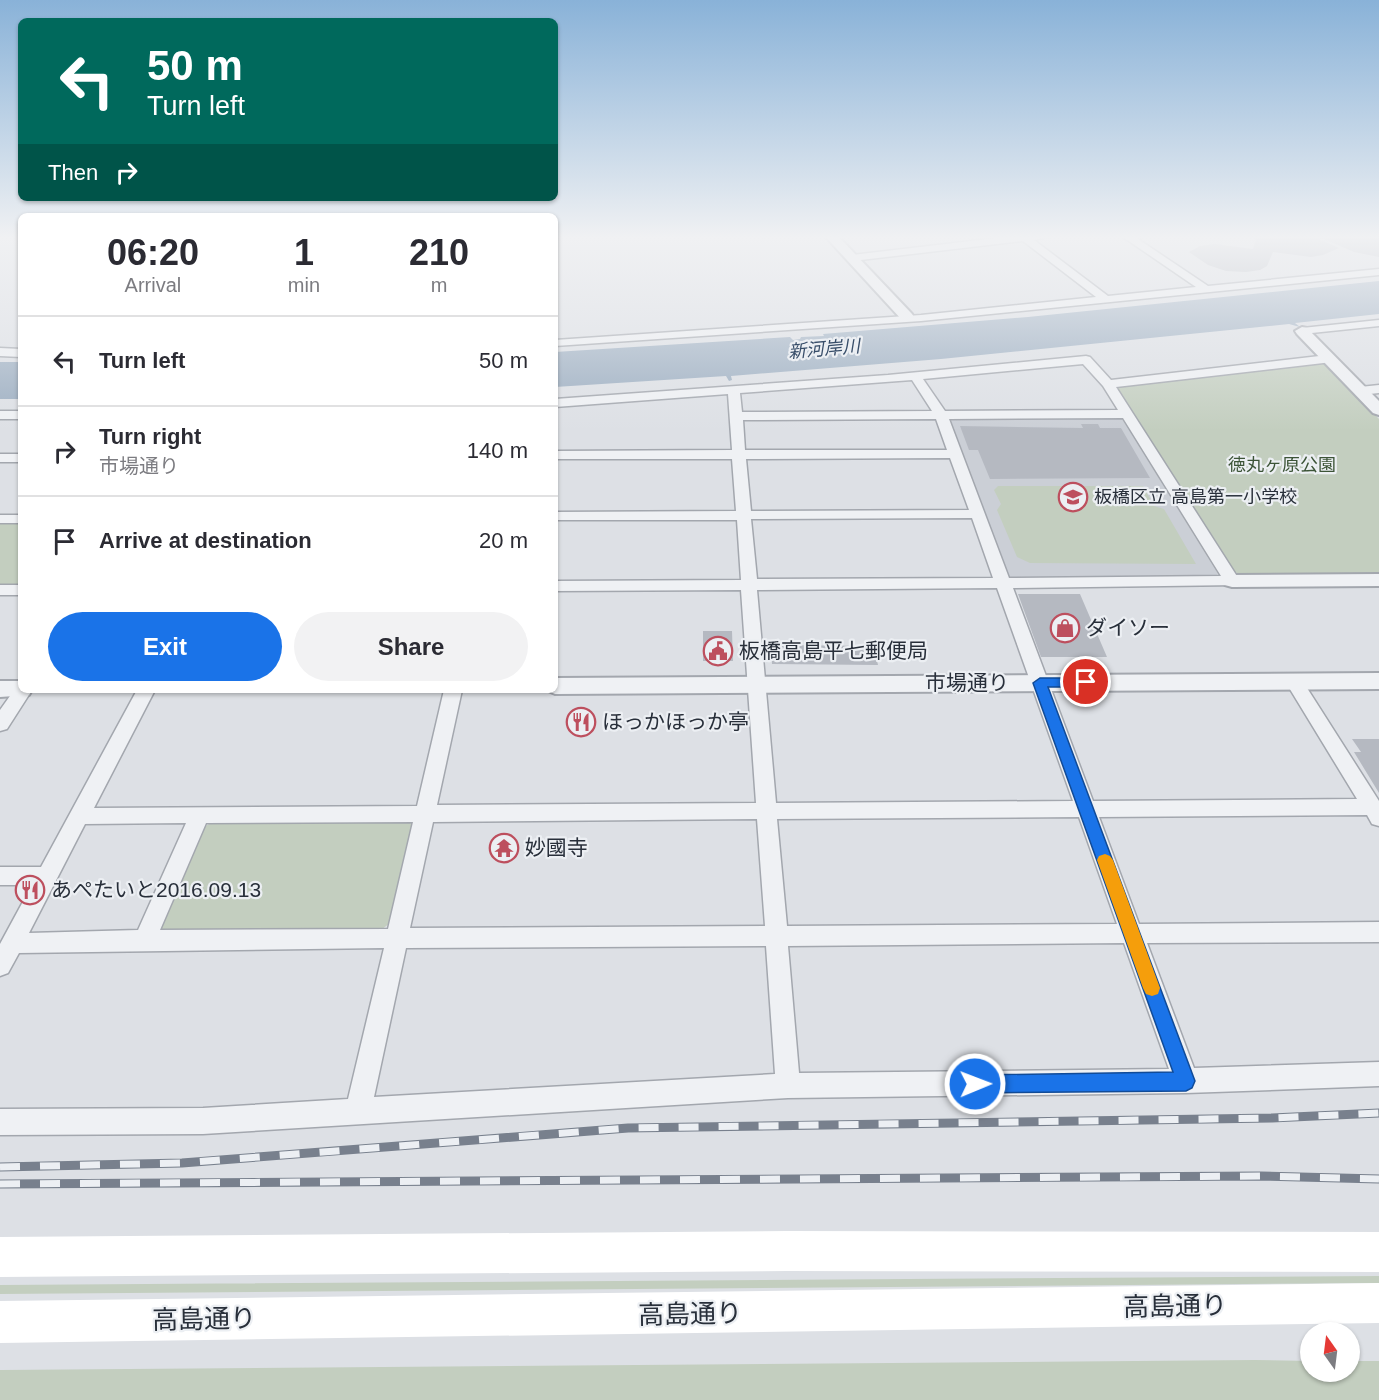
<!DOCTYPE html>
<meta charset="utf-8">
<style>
body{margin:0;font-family:Helvetica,"Noto Sans JP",sans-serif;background:#f2f2f3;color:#2b2b33;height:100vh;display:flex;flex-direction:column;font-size:22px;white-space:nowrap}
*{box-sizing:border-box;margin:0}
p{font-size:20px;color:#7c7c81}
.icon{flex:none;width:33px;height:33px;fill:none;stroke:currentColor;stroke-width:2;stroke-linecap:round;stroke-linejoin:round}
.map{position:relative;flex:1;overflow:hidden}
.panel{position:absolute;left:18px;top:213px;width:540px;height:480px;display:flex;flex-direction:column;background:#fff;border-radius:9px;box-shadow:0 2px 4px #0004}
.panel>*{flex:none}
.hud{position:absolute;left:18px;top:18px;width:540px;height:183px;border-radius:9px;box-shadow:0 2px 4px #0004;background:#00695c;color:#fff;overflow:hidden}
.needle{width:39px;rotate:346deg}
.fabs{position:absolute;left:1300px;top:1322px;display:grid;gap:12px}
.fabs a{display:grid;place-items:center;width:60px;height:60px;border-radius:50%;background:#fff;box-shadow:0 2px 4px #0004;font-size:30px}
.pin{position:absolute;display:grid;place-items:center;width:51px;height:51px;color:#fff;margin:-26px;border:3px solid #fff;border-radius:50%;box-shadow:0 2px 6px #0007}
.me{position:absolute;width:66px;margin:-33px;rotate:89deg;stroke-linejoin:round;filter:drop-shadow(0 0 4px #0008)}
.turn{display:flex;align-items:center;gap:21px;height:126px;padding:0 30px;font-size:27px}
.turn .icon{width:78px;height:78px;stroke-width:2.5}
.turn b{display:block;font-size:42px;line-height:51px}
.then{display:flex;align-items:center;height:57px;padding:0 30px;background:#0003;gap:12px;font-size:22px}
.eta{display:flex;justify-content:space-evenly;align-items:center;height:102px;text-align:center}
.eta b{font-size:36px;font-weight:700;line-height:42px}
.action{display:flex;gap:12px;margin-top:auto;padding:12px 30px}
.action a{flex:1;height:69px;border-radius:36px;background:#1a73e8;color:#fff;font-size:24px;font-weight:700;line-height:69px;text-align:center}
.action a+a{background:#f2f2f3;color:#2b2b33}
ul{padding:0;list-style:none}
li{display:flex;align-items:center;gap:18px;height:90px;padding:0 30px;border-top:2px solid #e1e1e2}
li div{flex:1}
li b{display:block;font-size:22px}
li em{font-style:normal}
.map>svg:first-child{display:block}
.built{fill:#cbcfd6}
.green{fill:#c3cebf}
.water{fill:#9caec1}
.building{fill:#b5b9c1}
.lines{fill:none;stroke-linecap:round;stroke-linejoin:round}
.minor-casing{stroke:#a3a7ae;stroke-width:3}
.tertiary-casing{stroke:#a3a7ae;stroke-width:4}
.minor{fill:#eff1f4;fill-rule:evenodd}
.tertiary{fill:#eff1f4;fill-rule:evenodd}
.secondary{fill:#fff;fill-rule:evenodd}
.rail-casing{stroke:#78808d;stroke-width:9}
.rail{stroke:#eceff3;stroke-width:7;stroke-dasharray:20;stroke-linecap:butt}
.route{fill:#1a73e8;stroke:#114b97;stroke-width:1.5}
.slow{fill:#f59e0b}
.labels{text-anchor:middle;stroke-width:4.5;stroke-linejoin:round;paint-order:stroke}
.far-water-label{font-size:18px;font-style:italic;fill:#374d69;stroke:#eceff3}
.far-park-label{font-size:18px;fill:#3c5437;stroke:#eceff3}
.far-poi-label{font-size:18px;fill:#282f3a;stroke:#eceff3;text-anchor:start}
.poi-label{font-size:21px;fill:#282f3a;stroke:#eceff3;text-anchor:start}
.street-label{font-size:21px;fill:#282f3a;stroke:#eceff3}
.near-street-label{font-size:26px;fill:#282f3a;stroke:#eceff3}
</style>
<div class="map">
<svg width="1379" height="1400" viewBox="0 0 1379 1400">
<rect width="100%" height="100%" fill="#dde0e5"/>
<path class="built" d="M 953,417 L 1117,417 L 1122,419 L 1218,574 L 1214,578 L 1013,579 L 1005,575 L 948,420 Z"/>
<path class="green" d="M 1320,362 L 1327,364 L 1379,419 L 1379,574 L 1241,575 L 1233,571 L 1117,387 Z
M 998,486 L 1143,486 L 1154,506 L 1164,509 L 1196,564 L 1030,563 L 1017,557 L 997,510 L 1001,504 L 994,490 Z
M 0,523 L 21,523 L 21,585 L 0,585 Z
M 408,821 L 413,826 L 390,923 L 381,930 L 164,932 L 159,925 L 200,829 L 211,823 Z
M 1379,1276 L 1379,1283 L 0,1294 L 0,1285 Z
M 1255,1360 L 1311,1361 L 1311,1371 L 1350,1371 L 1350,1361 L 1379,1361 L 1379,1400 L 0,1400 L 0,1370 Z"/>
<path class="water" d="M 1379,281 L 1379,314 L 1295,323 L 1300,327 L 1289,324 L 941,359 L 731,376 L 732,380 L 729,381 L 726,376 L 555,387 L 555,352 L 790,337 L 793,340 L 800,339 L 801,337 L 824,336 L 823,334 L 1028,317 Z
M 0,362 L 21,362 L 21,399 L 0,399 Z"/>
<path class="building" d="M 1257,235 L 1310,235 L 1339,248 L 1323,255 L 1311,257 L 1273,252 L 1267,266 L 1260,270 L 1246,272 L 1226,271 L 1208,265 L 1189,252 L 1200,246 L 1215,244 L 1253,249 Z
M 1315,235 L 1379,235 L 1379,257 L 1354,252 Z
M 1081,424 L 1098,424 L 1100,428 L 1121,428 L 1150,478 L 990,479 L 978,450 L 969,450 L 960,426 L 1083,428 Z
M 1018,594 L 1080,594 L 1107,657 L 1041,657 Z
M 703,631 L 732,631 L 733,661 L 703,661 Z
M 771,645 L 874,646 L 878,665 L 772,664 Z
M 1352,739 L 1379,739 L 1379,793 L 1354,752 L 1361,752 Z"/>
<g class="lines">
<g class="minor-casing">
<path id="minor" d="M 1023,235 L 1055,235 L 1034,240 L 1108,296 L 1196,287 L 1120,235 L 1132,235 L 1208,286 L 1379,269 L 1379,275 L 921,321 L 555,346 L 555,340 L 921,315 L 1096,297 L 1023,241 L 852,261 L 847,258 L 852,255 Z
M 1379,320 L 1379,326 L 1302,334 L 1296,331 L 1302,328 Z
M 0,348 L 21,349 L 21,357 L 0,356 Z
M 1328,355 L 1332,356 L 1332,362 L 1116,387 L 1240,581 L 1238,585 L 1013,588 L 1093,801 L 1357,799 L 1285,681 L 1288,677 L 1294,675 L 1300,677 L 1379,801 L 1379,826 L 1372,824 L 1367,815 L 1099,817 L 1139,924 L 1379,922 L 1379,942 L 1147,943 L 1194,1068 L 1379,1062 L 1379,1086 L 1186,1093 L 788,1098 L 203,1134 L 0,1135 L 0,1109 L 203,1108 L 348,1099 L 384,948 L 19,953 L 8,973 L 0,976 L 0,944 L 32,885 L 0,885 L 0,867 L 41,867 L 137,690 L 155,690 L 94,808 L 417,806 L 444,690 L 462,690 L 437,805 L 756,803 L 741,590 L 555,591 L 555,581 L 741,580 L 737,520 L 555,520 L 555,512 L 736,511 L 732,459 L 555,459 L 555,451 L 732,450 L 728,394 L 555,407 L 555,399 L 888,375 L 1086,356 L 1090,357 L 1111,380 ZM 1083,364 L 1103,386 L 1118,410 L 945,411 L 923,379 ZM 912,380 L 932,411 L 742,412 L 740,393 ZM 1123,418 L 1221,576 L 1009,578 L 949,419 ZM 936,419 L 947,450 L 745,450 L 743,420 ZM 950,458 L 969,510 L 751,511 L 746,459 ZM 972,518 L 993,578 L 757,579 L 751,519 ZM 997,588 L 1073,801 L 776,803 L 757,590 ZM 1079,817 L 1117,924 L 787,926 L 777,819 ZM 757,819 L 765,926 L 410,928 L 433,822 ZM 413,822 L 388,929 L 160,930 L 206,823 ZM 186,823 L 138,930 L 29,933 L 85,824 ZM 1124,943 L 1169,1069 L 799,1073 L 788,946 ZM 766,946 L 775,1074 L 374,1097 L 406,948 Z
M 1379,385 L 1379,393 L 1360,395 L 1354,391 L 1360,387 Z
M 0,411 L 21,411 L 21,419 L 0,419 Z
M 0,454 L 21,454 L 21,462 L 0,462 Z
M 0,515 L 21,515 L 21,523 L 0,523 Z
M 0,585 L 21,585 L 21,595 L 0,595 Z
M 21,684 L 21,690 L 32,690 L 7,729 L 0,731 L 0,710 L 17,686 Z"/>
</g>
<g class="tertiary-casing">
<path id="tertiary" d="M 824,235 L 837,235 L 912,314 L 914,317 L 912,320 L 902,320 Z
M 1016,235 L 1029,235 L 1031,238 L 1025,242 Z
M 1302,327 L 1307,328 L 1379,401 L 1379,415 L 1373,413 L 1297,334 L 1295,331 Z
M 1379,574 L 1379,586 L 1232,587 L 1225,585 L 1222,581 L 1225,577 L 1232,575 Z
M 1379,673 L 1379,689 L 555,694 L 546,690 L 555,690 L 555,678 Z
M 0,681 L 21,681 L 21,690 L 32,690 L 29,695 L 0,697 Z"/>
</g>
<use href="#minor" class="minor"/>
<use href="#tertiary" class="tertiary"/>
<path class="secondary" d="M 787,1231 L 1379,1232 L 1379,1272 L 787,1271 L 0,1277 L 0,1237 Z
M 1379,1283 L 1379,1323 L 0,1343 L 0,1301 Z"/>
<g class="rail-casing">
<path id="rail" d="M 0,1167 L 182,1163 L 628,1128 L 1272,1118 L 1379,1113
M 0,1184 L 1261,1176 L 1379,1179"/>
</g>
<use href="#rail" class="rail"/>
</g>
<linearGradient id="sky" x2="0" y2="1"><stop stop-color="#89b2d8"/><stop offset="0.55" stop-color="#f0f1f3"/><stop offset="1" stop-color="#f0f1f3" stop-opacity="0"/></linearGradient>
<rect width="1379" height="431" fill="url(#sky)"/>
<path class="route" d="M 1040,678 L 1086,678 L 1092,682 L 1086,687 L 1048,687 L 1195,1081 L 1192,1088 L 1186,1091 L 975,1093 L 969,1091 L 966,1084 L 969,1077 L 975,1075 L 1173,1072 L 1033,683 Z"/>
<path class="slow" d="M 1105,854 L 1110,856 L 1113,860 L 1160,988 L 1158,994 L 1152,996 L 1146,994 L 1143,988 L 1097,860 L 1099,856 Z"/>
<defs>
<g id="school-ring" transform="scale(1.5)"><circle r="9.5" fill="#eceff3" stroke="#bd4f5e" stroke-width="1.5"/><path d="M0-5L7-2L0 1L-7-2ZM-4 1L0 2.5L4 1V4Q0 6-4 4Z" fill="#bd4f5e"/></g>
<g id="shop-ring" transform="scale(1.5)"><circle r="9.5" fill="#eceff3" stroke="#bd4f5e" stroke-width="1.5"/><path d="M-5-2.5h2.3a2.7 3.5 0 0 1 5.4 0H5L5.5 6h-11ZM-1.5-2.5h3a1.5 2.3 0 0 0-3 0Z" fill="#bd4f5e"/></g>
<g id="civic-ring" transform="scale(1.5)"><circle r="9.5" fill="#eceff3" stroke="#bd4f5e" stroke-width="1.5"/><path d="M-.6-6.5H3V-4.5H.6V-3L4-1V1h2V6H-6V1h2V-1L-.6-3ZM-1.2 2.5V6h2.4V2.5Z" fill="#bd4f5e"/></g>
<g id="restaurant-ring" transform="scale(1.5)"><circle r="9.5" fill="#eceff3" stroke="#bd4f5e" stroke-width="1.5"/><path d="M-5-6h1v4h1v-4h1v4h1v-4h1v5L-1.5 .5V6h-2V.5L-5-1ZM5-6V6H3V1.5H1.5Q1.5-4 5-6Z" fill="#bd4f5e"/></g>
<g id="temple-ring" transform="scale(1.5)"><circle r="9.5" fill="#eceff3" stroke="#bd4f5e" stroke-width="1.5"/><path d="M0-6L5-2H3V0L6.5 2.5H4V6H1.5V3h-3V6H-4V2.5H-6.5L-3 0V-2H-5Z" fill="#bd4f5e"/></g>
</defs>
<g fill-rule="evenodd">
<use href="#school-ring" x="1073" y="497"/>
<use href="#shop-ring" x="1065" y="628"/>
<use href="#civic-ring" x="718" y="651"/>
<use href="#restaurant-ring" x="581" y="722"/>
<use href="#temple-ring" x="504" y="848"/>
<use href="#restaurant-ring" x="30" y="890"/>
</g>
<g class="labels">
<g class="far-water-label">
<text transform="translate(824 349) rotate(-5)" y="6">新河岸川</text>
</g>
<g class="far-park-label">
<text x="1282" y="471">徳丸ヶ原公園</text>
</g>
<g class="far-poi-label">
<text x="1094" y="503">板橋区立 高島第一小学校</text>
</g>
<g class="poi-label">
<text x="1086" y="635">ダイソー</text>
<text x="739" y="658">板橋高島平七郵便局</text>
<text x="602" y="729">ほっかほっか亭</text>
<text x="525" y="855">妙國寺</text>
<text x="51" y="897">あぺたいと2016.09.13</text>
</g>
<g class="street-label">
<text x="967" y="690">市場通り</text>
</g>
<g class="near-street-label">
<text transform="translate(1175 1306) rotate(-1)" y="9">高島通り</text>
<text transform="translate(690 1314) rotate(-1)" y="9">高島通り</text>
<text transform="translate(204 1319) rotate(-1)" y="9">高島通り</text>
</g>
</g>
</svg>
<div class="fabs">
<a><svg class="needle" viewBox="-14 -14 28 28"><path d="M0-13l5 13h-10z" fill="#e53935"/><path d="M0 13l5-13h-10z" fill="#7c7c81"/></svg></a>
</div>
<div class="pin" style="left:1086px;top:682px;background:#d93025"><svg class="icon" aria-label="arrive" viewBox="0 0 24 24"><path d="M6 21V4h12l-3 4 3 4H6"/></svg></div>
<svg class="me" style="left:975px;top:1084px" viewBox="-20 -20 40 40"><circle r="17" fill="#1a73e8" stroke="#fff" stroke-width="3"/><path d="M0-11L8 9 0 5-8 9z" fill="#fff"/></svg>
<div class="hud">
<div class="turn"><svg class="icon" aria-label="left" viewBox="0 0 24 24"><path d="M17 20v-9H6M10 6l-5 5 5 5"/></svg><div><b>50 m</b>Turn left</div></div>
<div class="then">Then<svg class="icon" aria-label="right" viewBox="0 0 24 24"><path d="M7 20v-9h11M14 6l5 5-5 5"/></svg></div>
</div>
<section class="panel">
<div class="eta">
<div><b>06:20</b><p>Arrival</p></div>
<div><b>1</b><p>min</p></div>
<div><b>210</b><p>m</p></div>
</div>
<ul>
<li><svg class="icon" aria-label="left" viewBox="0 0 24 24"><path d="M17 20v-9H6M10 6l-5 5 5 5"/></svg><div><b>Turn left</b></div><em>50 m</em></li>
<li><svg class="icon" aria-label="right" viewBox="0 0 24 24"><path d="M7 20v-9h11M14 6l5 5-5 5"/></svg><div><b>Turn right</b><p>市場通り</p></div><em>140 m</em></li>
<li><svg class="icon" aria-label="arrive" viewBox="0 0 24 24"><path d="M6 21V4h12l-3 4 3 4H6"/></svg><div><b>Arrive at destination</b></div><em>20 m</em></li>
</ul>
<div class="action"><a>Exit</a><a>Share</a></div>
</section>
</div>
